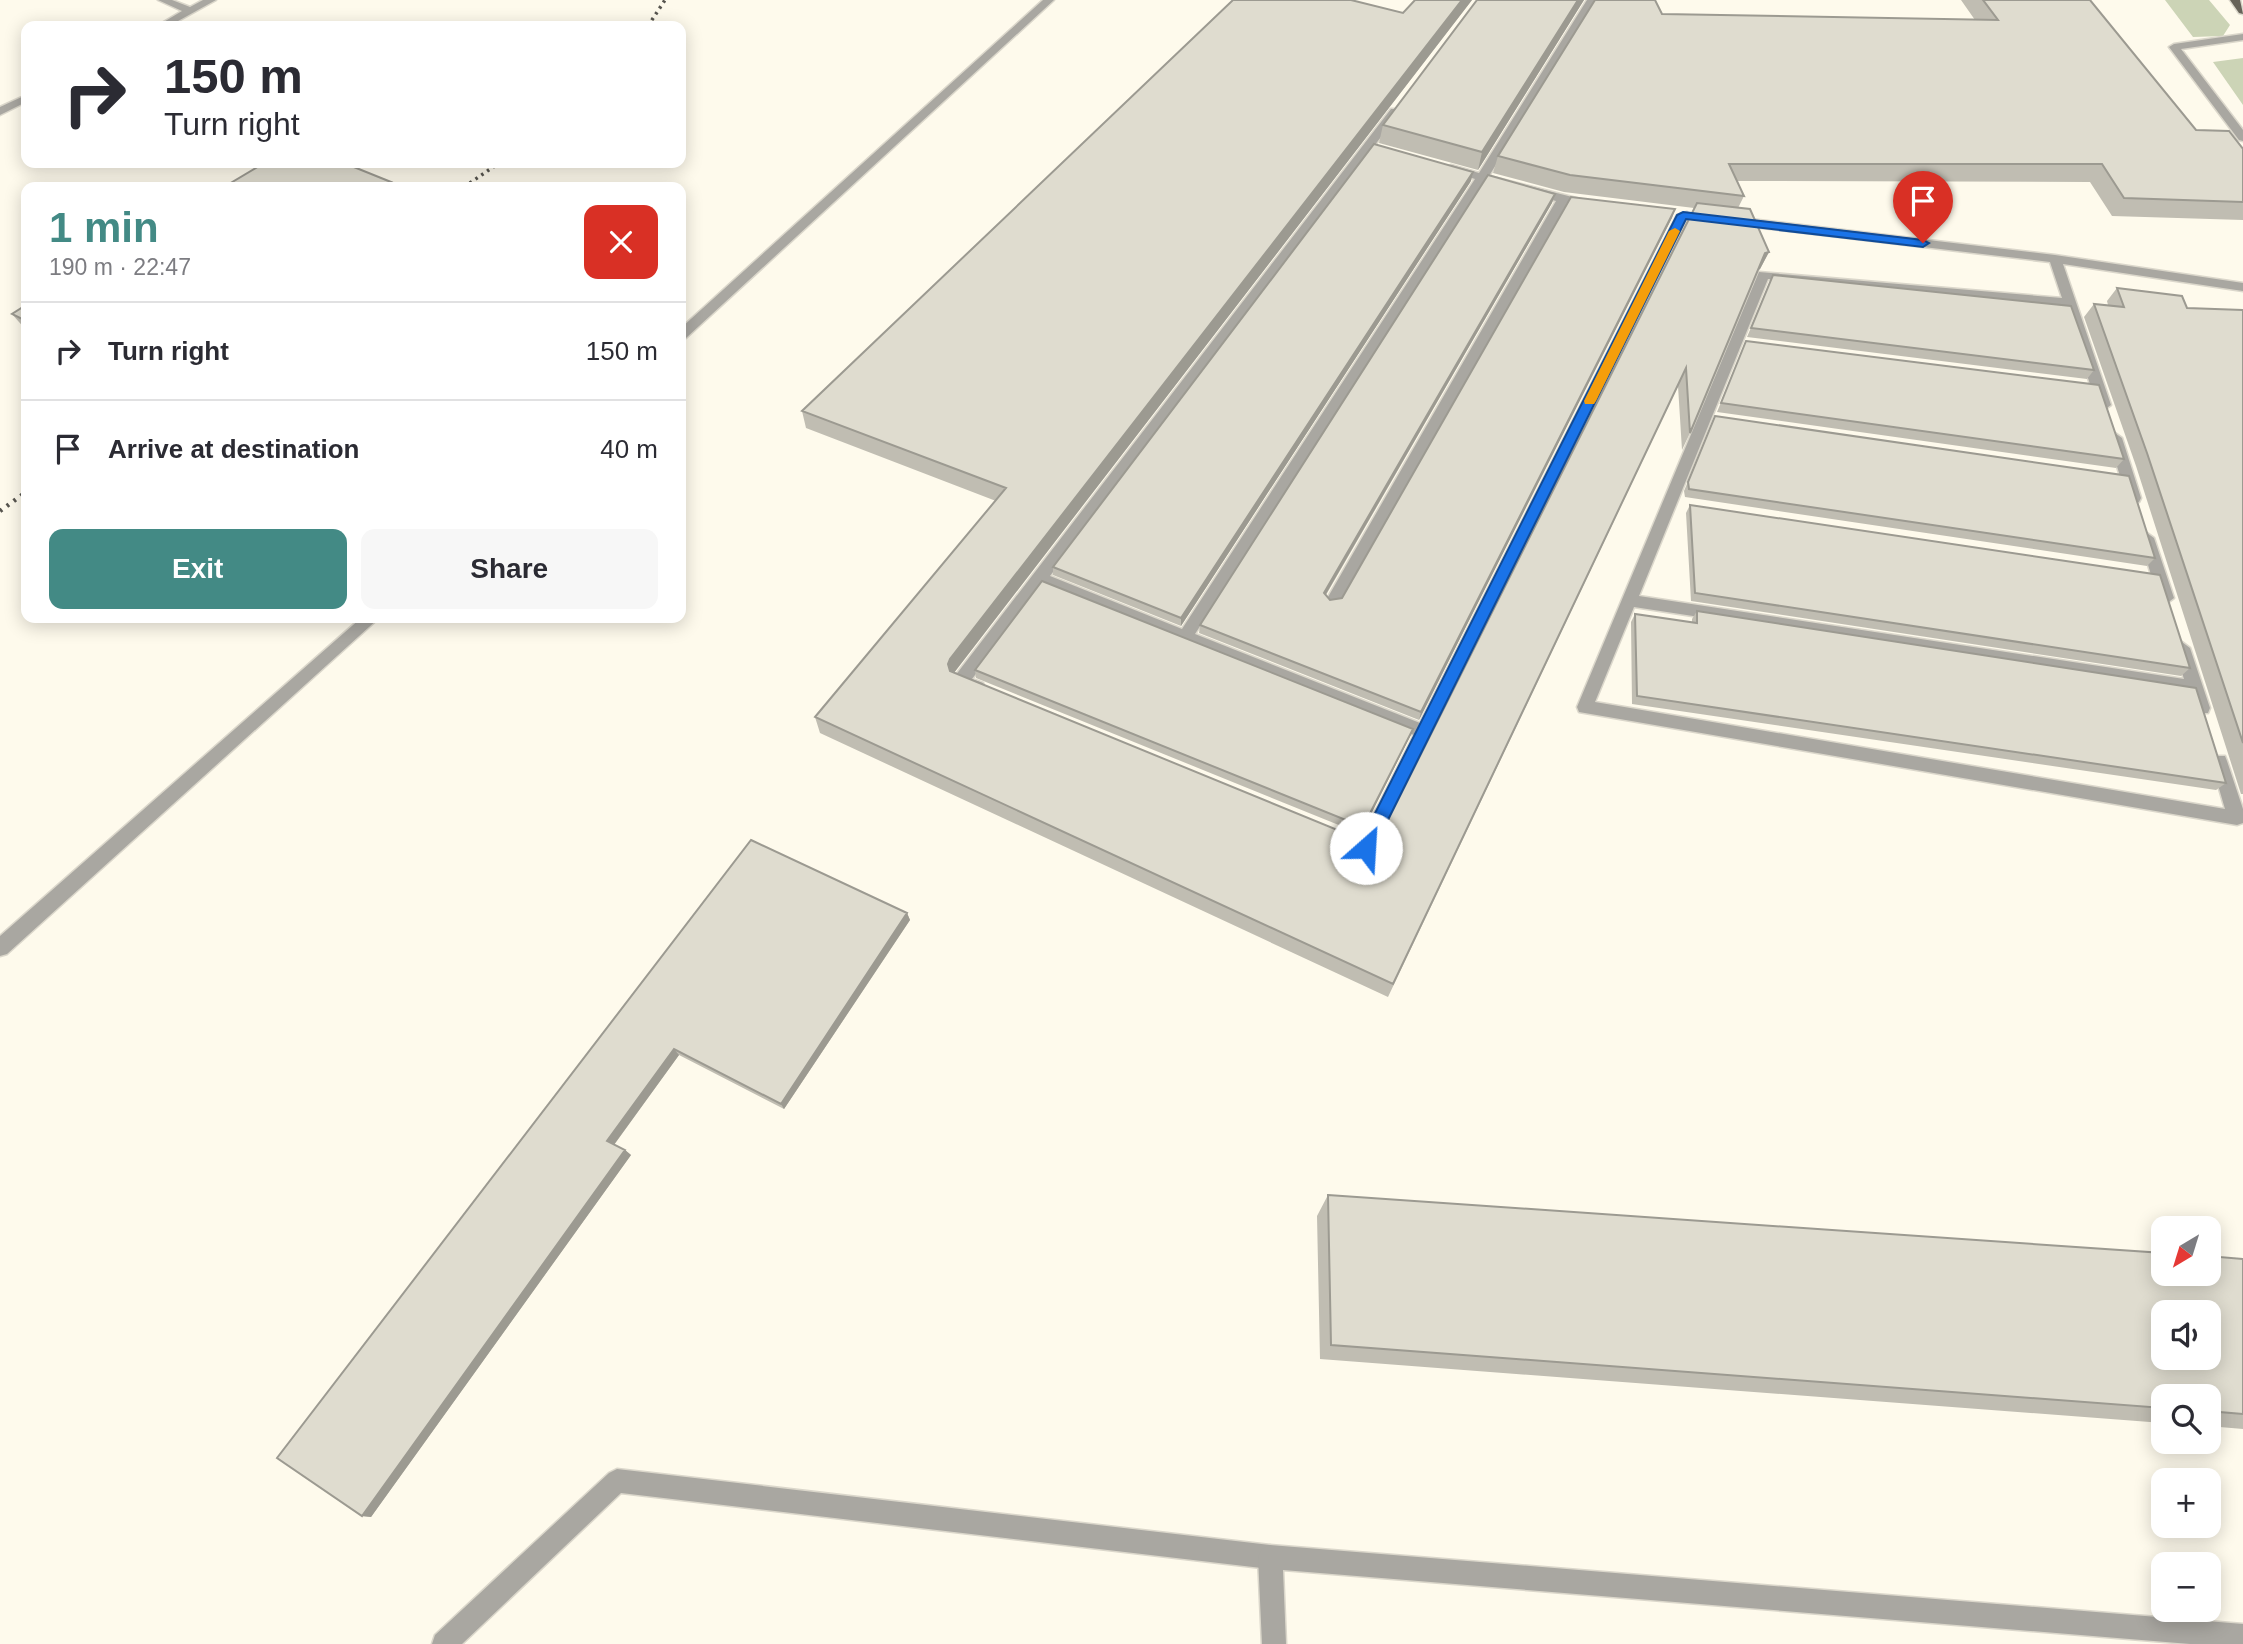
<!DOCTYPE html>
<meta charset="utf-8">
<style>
body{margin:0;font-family:Arial,sans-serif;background:#f7f7f7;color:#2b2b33;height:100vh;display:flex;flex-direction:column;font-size:26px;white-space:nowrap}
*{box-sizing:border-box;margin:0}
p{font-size:23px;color:#7c7c81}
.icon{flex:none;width:38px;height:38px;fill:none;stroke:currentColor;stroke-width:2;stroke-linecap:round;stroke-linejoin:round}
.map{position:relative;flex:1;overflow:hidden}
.sheet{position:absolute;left:21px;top:182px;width:665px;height:441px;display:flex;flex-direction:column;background:#fff;border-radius:14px;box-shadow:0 4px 18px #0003}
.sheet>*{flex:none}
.top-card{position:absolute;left:21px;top:21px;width:665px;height:147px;border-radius:14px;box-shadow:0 4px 18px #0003;background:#fff;color:#2b2b33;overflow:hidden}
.needle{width:46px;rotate:218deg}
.tools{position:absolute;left:2151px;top:1216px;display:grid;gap:14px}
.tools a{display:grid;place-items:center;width:70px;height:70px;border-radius:14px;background:#fff;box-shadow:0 4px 18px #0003;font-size:35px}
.pin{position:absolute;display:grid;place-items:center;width:60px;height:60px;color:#fff;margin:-72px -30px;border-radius:50% 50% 50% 0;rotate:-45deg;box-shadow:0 0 7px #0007}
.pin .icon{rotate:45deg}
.me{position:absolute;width:77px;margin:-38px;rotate:26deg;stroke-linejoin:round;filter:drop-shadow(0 0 5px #0008)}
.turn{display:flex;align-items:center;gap:24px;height:147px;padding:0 28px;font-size:32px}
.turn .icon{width:91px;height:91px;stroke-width:2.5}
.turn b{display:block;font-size:49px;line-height:60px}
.round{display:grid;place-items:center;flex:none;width:74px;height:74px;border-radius:14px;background:#f7f7f7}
.overview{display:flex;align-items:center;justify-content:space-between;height:119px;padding:0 28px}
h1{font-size:42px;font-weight:800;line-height:52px;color:#438a85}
.primary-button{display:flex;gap:14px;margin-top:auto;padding:14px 28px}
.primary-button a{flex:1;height:80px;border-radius:14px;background:#438a85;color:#fff;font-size:28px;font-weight:800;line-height:80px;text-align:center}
.primary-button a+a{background:#f7f7f7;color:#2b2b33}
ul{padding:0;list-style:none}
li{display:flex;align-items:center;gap:21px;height:98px;padding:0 28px;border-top:2px solid #e1e1e2}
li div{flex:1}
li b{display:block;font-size:26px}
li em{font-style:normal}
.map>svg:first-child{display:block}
.green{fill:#ccd4b6}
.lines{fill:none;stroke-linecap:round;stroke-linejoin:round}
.service-casing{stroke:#dbd7cb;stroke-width:3}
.minor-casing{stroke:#dbd7cb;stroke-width:3}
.primary-casing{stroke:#dbd7cb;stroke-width:3}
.service{fill:#a9a7a1;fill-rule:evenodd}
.minor{fill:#a9a7a1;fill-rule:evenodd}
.primary{fill:#676359;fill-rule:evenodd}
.rail-far1{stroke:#57554f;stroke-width:3.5;stroke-dasharray:2.5 4.5;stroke-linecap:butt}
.rail{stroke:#57554f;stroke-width:4.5;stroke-dasharray:2.5 6;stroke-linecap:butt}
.wall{fill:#c0bdb2}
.shaded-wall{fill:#9c9a91}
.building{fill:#dfdccf;stroke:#9c9a91;stroke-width:2;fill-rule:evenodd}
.route{fill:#1a73e8;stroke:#114b97;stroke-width:2}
.slow{fill:#f59e0b}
</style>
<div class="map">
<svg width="2243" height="1644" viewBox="0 0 2243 1644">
<rect width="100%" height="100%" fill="#fefaec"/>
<path class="green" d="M 2165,0 L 2209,0 L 2230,25 L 2223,36 L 2193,37 Z
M 2243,58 L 2243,105 L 2213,62 Z"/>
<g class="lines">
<g class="service-casing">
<path id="service" d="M 158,0 L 172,0 L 190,7 L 203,0 L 216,0 L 169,26 L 157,26 L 182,11 Z
M 1043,0 L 1054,0 L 686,338 L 681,339 L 681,328 Z
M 1587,0 L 1597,0 L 1489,176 L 1596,203 L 1590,207 L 1567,203 L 1338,605 L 1328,605 L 1325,601 L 1328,597 L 1556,201 L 1485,182 L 1195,634 L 1420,723 L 1677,215 L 1687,212 L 1689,215 L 1372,852 C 1363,856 1353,850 1344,846 L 1341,841 L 1344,836 L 1350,833 L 1362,838 L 1414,735 L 1042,586 L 972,679 L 983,683 L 985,688 L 983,693 L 977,694 L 955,686 L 953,681 L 955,676 L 1391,109 L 1399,109 L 1399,113 L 1050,576 L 1182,629 L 1475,179 L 1445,169 L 1451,165 L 1479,173 Z
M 2243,34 L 2243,40 L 2181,49 L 2243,130 L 2243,141 L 2239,140 L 2169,47 L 2174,44 Z
M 26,95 L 26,102 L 0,115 L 0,107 Z
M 1733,217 L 2055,255 L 2243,283 L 2243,291 L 2063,264 L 2111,405 L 2104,410 L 2097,405 L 2064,306 L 1768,279 L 1639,596 L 2184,679 L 2174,648 L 2182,642 L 2190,648 L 2210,708 L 2208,713 L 2196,713 L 2189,692 L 1634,607 L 1595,702 L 2225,809 L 2211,761 L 2213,756 L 2225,756 L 2227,761 L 2243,809 L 2243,823 L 2237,825 L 1579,712 L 1577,707 L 1759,272 L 2062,298 L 2050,262 L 1729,224 L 1727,221 Z
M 2115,433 L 2122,438 L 2141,498 L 2139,502 L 2129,502 L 2127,498 L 2108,438 Z
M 2147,533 L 2154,538 L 2174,598 L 2166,604 L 2158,598 L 2140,538 Z
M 361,618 L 379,618 L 7,954 L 0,956 L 0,936 Z
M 617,1469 L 1270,1545 L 1278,1549 L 1282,1557 L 1278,1565 L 1270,1569 L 621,1493 L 462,1644 L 432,1644 L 435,1635 L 609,1473 Z"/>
</g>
<g class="minor-casing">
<path id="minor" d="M 1270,1545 L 2243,1624 L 2243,1644 L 2190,1644 L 1283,1570 L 1286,1644 L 1262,1644 L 1258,1557 L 1262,1549 Z"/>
</g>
<g class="primary-casing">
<path id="primary" d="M 2230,0 L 2240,0 L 2243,14 L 2239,13 Z"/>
</g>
<use href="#service" class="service"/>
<use href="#minor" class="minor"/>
<use href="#primary" class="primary"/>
<path class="rail-far1" d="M 648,26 L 665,0
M 464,187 L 499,163"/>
<path class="rail" d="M 0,511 L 26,492"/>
</g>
<path class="wall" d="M 1415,0 L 1472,0 L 954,673 L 1369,843 L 1378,840 L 1694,208 L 1564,192 L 1493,173 L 1498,156 L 1662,14 L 1975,20 L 1961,0 L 2090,0 L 2196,130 L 2243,149 L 2243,220 L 2112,216 L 2090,182 L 1737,181 L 1744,196 L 1738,208 L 1769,252 L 1760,269 L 1758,270 L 1690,433 L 1682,450 L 1678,386 L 1388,997 L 820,733 L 815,717 L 996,501 L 806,428 L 802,411 L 1403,13 Z
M 1477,0 L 1584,0 L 1478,170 L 1379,143 L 1383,125 Z
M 1471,181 L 1181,626 L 1053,575 L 1053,567 Z
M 1555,194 L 1552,203 L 1326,595 L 1330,600 L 1342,598 L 1675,209 L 1419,720 L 1199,633 L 1200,625 Z
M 1773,275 L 2094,370 L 2087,379 L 1747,337 Z
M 2117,288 L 2187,308 L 2243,310 L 2243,794 L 2241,794 L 2136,466 L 2084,317 L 2094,304 L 2108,305 L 2107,301 Z
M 26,305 L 26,330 L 12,314 Z
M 1746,341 L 2124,459 L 2116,468 L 1717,412 Z
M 1715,416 L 2155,558 L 2147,566 L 1685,497 L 1684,491 Z
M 1690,505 L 2190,668 L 2181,676 L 1691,601 L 1686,513 Z
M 1697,611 L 2226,783 L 2216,790 L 1632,704 L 1631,622 L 1635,614 L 1692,622 L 1692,619 Z
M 975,670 L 1413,729 L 1410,736 L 1361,834 L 976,678 Z
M 751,840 L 907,913 L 910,920 L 784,1109 L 679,1055 L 614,1145 L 625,1150 L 631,1155 L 371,1517 L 362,1516 Z
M 1328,1195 L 2243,1259 L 2243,1429 L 2208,1426 L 2208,1396 L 2163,1396 L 2163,1423 L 1320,1359 L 1317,1216 Z"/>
<path class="shaded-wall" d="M 1462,0 L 1472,0 L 953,674 L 951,680 L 948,664 L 950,659 Z
M 1578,0 L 1584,0 L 1478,170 L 1482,152 Z
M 1473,172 L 1471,181 L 1181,626 L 1181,618 Z
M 391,182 L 394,187 L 382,187 Z
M 1555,194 L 1552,203 L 1322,601 L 1324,593 Z
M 1675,209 L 1672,218 L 1419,720 L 1421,712 Z
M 1769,252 L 1760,269 L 1757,271 L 1765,253 Z
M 1413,729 L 1410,736 L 1361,834 L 1363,827 Z
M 907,913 L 910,920 L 784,1109 L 781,1104 Z
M 674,1049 L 679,1055 L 613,1146 L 607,1141 Z
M 625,1150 L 631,1155 L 371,1517 L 362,1516 Z"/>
<path class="building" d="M 1233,0 L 1351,0 L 1403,13 L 1415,0 L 1462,0 L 950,659 L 948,664 L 950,671 L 1369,843 L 1378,840 L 1697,203 L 1750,209 L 1769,252 L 1765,253 L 1690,433 L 1686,368 L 1393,984 L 815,717 L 1006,488 L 802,411 Z
M 1477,0 L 1578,0 L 1482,152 L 1383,125 Z
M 1595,0 L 1655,0 L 1662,14 L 1998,20 L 1983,0 L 2090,0 L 2196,130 L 2229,131 L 2243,149 L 2243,202 L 2124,198 L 2102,164 L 1729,164 L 1744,196 L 1570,175 L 1498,156 Z
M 1374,144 L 1473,172 L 1181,618 L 1053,567 Z
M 264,163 L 344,163 L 391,182 L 382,187 L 224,187 Z
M 1488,175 L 1555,194 L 1324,593 L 1330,600 L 1342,598 L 1571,197 L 1675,209 L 1421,712 L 1200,625 Z
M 1773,275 L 2071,306 L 2094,370 L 1751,328 Z
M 2117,288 L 2182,296 L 2187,308 L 2243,310 L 2243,743 L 2147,453 L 2094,304 L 2124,307 Z
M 26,305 L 26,321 L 12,314 Z
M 1746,341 L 2099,385 L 2124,459 L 1721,403 Z
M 1715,416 L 2129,476 L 2155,558 L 1689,489 L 1688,482 Z
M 1690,505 L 2160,575 L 2190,668 L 1695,593 Z
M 1042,581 L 1413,729 L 1363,827 L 975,670 Z
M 1697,611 L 2196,688 L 2226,783 L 1637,696 L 1635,614 L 1697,623 Z
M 751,840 L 907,913 L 781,1104 L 674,1049 L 607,1141 L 625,1150 L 362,1516 L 277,1458 Z
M 1328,1195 L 2163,1253 L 2163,1274 L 2208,1274 L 2208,1256 L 2243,1259 L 2243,1414 L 2208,1411 L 2208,1396 L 2163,1396 L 2163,1408 L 1331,1345 ZM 2163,1312 L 2208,1312 L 2208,1358 L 2163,1358 Z"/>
<path class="route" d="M 1683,212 L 1923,240 L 1929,243 L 1923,247 L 1686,219 L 1372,852 L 1360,852 L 1358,848 L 1360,843 L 1677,215 Z"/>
<path class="slow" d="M 1675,228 L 1680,231 L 1596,401 L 1594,404 L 1585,404 L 1584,401 L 1669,231 Z"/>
</svg>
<div class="tools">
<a><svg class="needle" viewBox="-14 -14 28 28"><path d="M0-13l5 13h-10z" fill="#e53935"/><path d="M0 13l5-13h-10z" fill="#7c7c81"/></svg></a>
<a><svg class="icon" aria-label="sound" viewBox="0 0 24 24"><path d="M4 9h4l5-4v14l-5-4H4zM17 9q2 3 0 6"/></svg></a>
<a><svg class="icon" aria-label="search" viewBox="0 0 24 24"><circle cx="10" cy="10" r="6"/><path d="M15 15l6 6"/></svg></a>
<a>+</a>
<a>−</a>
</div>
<div class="pin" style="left:1923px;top:243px;background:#d93025"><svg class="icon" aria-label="arrive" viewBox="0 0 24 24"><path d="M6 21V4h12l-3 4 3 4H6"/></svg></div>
<svg class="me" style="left:1366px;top:848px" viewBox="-20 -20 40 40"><circle r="19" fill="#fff"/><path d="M0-13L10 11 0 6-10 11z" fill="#1a73e8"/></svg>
<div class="top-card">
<div class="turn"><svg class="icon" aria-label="right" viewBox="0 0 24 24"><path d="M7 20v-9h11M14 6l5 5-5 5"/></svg><div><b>150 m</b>Turn right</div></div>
</div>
<section class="sheet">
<div class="overview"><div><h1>1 min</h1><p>190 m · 22:47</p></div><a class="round" style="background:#d93025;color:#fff"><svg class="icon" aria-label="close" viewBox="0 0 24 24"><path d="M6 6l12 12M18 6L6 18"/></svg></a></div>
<ul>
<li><svg class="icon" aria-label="right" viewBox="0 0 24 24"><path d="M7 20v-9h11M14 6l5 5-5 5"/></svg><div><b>Turn right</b></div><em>150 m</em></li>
<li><svg class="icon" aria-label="arrive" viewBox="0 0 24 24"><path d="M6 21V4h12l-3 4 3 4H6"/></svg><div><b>Arrive at destination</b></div><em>40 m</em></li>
</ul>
<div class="primary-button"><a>Exit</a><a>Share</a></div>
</section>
</div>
